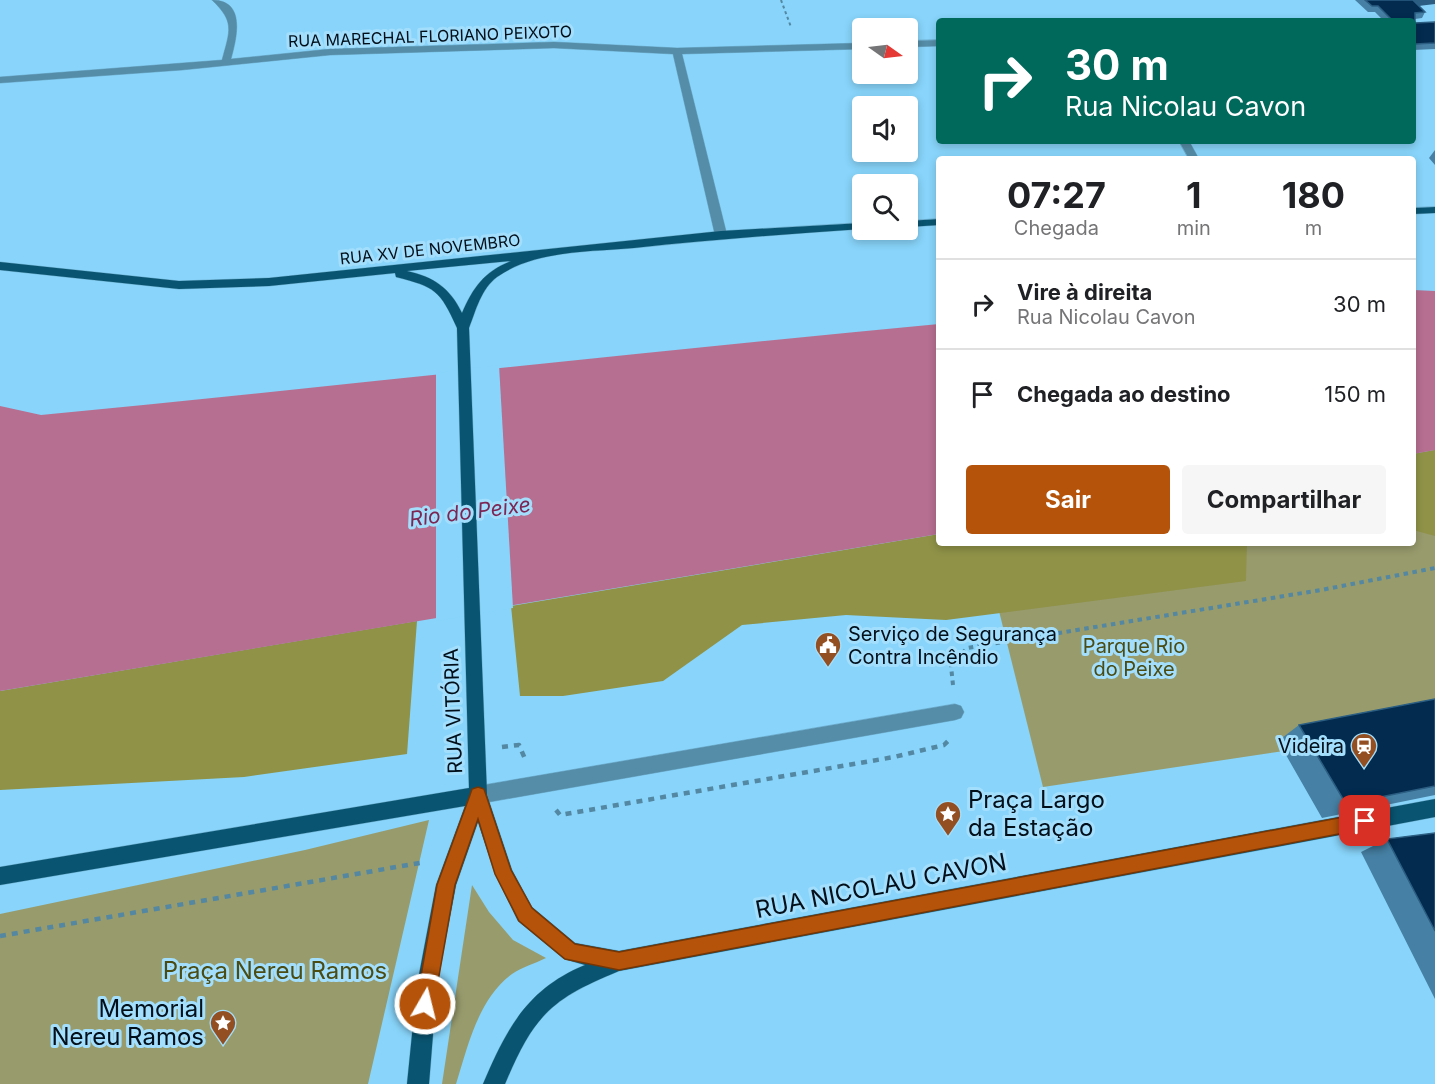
<!DOCTYPE html>
<html lang="pt">
<meta charset="utf-8">
<style>
body{margin:0;font-family:Inter,sans-serif;background:#f6f6f6;color:#202124;height:100vh;display:flex;flex-direction:column;font-size:22px;white-space:nowrap}
*{box-sizing:border-box;margin:0}
p{font-size:20px;color:#757577}
.icon{flex:none;width:33px;height:33px;fill:none;stroke:currentColor;stroke-width:2;stroke-linecap:round;stroke-linejoin:round}
.map{position:relative;flex:1;overflow:hidden}
.sheet{position:absolute;left:936px;top:156px;width:480px;height:390px;display:flex;flex-direction:column;background:#fff;border-radius:6px;box-shadow:0 3px 9px #0003}
.sheet>*{flex:none}
.banner{position:absolute;left:936px;top:18px;width:480px;height:126px;border-radius:6px;box-shadow:0 3px 9px #0003;background:#00695c;color:#fff;overflow:hidden}
.needle{width:39px;rotate:104deg}
.controls{position:absolute;left:852px;top:18px;display:grid;gap:12px}
.controls a{display:grid;place-items:center;width:66px;height:66px;border-radius:6px;background:#fff;box-shadow:0 3px 9px #0003;font-size:30px}
.pin{position:absolute;display:grid;place-items:center;width:51px;height:51px;color:#fff;margin:-26px;border-radius:12px;box-shadow:0 3px 9px #0006}
.me{position:absolute;width:66px;margin:-33px;rotate:8deg;stroke-linejoin:round;filter:drop-shadow(0 0 4px #0008)}
.turn{display:flex;align-items:center;gap:21px;height:126px;padding:0 30px;font-size:27px}
.turn .icon{width:78px;height:78px;stroke-width:2.5}
.turn b{display:block;font-size:42px;line-height:51px}
.eta{display:flex;justify-content:space-evenly;align-items:center;height:102px;text-align:center}
.eta b{font-size:36px;font-weight:700;line-height:42px}
.primary-button{display:flex;gap:12px;margin-top:auto;padding:12px 30px}
.primary-button a{flex:1;height:69px;border-radius:6px;background:#b45309;color:#fff;font-size:24px;font-weight:700;line-height:69px;text-align:center}
.primary-button a+a{background:#f6f6f6;color:#202124}
ul{padding:0;list-style:none}
li{display:flex;align-items:center;gap:18px;height:90px;padding:0 30px;border-top:2px solid #e0e0e0}
li div{flex:1}
li b{display:block;font-size:22px}
li em{font-style:normal}
.map>svg:first-child{display:block}
.green{fill:#989b6c}
.forest{fill:#8f9247}
.water{fill:#b66f90}
.pier{fill:#88d4fa}
.lines{fill:none;stroke-linecap:round;stroke-linejoin:round}
.minor-casing{stroke:#70b1d2;stroke-width:1}
.major-casing{stroke:#70b1d2;stroke-width:1}
.path-far2{stroke:#5387a2;stroke-width:2;stroke-dasharray:3 3;stroke-linecap:butt}
.path-far1{stroke:#5387a2;stroke-width:4;stroke-dasharray:4.5 4.5;stroke-linecap:butt}
.path{stroke:#5387a2;stroke-width:4.5;stroke-dasharray:6 6;stroke-linecap:butt}
.minor{fill:#558ca7;fill-rule:evenodd}
.major{fill:#095470;fill-rule:evenodd}
.wall{fill:#4680a4}
.shaded-wall{fill:#2b5e82}
.building{fill:#032b4f;stroke:#2b5e82;stroke-width:1.5}
.route{fill:#b45309;stroke:#753606;stroke-width:1.5}
.labels{text-anchor:middle;stroke-width:6;stroke-linejoin:round;paint-order:stroke}
.far-street-label{font-size:16px;fill:#000f1a;stroke:#a3dffd}
.poi-label{font-size:20px;fill:#000f1a;stroke:#a3dffd;text-anchor:start}
.park-label{font-size:20px;fill:#4b4c13;stroke:#a3dffd}
.street-label{font-size:20px;fill:#000f1a;stroke:#a3dffd}
.water-label{font-size:21px;font-style:italic;fill:#7c2654;stroke:#a3dffd}
.near-poi-label{font-size:24px;fill:#000f1a;stroke:#a3dffd;text-anchor:start}
.near-street-label{font-size:24px;fill:#000f1a;stroke:#a3dffd}
.near-park-label{font-size:24px;fill:#4b4c13;stroke:#a3dffd}
</style>
<div class="map">
<svg width="1435" height="1084" viewBox="0 0 1435 1084">
<rect width="100%" height="100%" fill="#88d4fa"/>
<path class="green" d="M 1435,450 L 1435,711 L 1284,751 L 1043,787 L 982,543 L 1413,543 L 1413,454 Z
M 429,820 L 368,1084 L 0,1084 L 0,914 L 305,850 Z
M 472,885 L 489,912 L 513,940 L 546,958 C 536,963 522,967 512,974 C 478,999 468,1046 456,1084 L 442,1084 Z"/>
<path class="forest" d="M 1435,450 L 1435,536 L 1413,530 L 1413,454 Z
M 939,534 L 939,543 L 1247,543 L 1246,581 L 946,620 L 846,615 L 742,625 L 663,681 L 563,696 L 520,696 L 511,606 Z
M 417,621 L 407,754 L 244,777 L 0,790 L 0,691 Z"/>
<path class="water" d="M 1413,290 L 1435,291 L 1435,450 L 1413,454 Z
M 939,324 L 939,534 L 0,691 L 0,406 L 41,415 C 340,386 639,352 939,324 Z"/>
<path class="pier" d="M 499,365 L 513,608 L 436,621 L 436,373 Z"/>
<g class="lines">
<g class="minor-casing">
<path id="minor" d="M 212,0 C 246,0 237,37 231,59 L 330,49 L 554,42 L 677,48 L 862,43 L 862,49 L 682,54 L 727,235 L 721,239 L 715,235 L 673,54 L 554,48 L 330,55 L 182,70 L 0,83 L 0,77 L 222,60 C 230,30 235,22 212,0 Z
M 939,40 L 939,46 L 908,47 L 908,41 Z
M 1179,141 L 1189,141 L 1199,159 L 1189,159 Z
M 955,704 L 961,706 L 964,712 L 961,718 L 955,720 L 478,804 L 472,801 L 469,795 L 472,789 L 478,786 Z"/>
</g>
<g class="major-casing">
<path id="major" d="M 1435,207 L 1435,213 L 1413,214 L 1413,208 Z
M 939,219 L 939,225 L 908,227 L 908,221 Z
M 862,223 L 862,229 C 786,234 710,240 634,248 C 590,252 535,250 497,277 C 481,289 476,310 469,328 L 487,795 L 512,870 L 532,907 L 575,943 L 619,951 L 1435,799 L 1435,817 L 619,971 C 551,999 534,1015 505,1084 L 483,1084 C 507,1028 527,989 585,965 L 564,959 L 518,921 L 495,874 L 478,822 L 456,885 L 437,985 L 429,1084 L 407,1084 L 417,985 L 436,885 L 465,806 L 0,885 L 0,867 L 469,788 L 457,328 C 440,290 435,287 396,277 L 395,273 L 269,286 L 179,289 L 0,270 L 0,262 L 179,281 L 269,278 L 721,231 ZM 511,261 C 485,271 473,287 462,313 C 450,288 434,277 407,271 Z"/>
</g>
<path class="path-far2" d="M 781,0 L 791,27"/>
<path class="path-far1" d="M 953,685 L 951,666 L 967,648 L 1321,590 L 1435,568"/>
<path class="path" d="M 502,747 L 519,745 L 526,761
M 556,810 L 560,815 L 894,757 L 944,745 L 949,740
M 0,936 L 425,862"/>
<use href="#minor" class="minor"/>
<use href="#major" class="major"/>
</g>
<path class="wall" d="M 1355,0 L 1435,0 L 1419,6 L 1425,12 L 1422,18 L 1415,19 L 1415,23 L 1435,22 L 1435,49 L 1413,50 L 1413,21 L 1384,21 L 1375,12 L 1368,12 Z
M 1435,150 L 1435,165 L 1429,158 Z
M 1435,699 L 1435,795 L 1322,818 L 1278,741 L 1299,725 Z
M 1435,833 L 1435,999 L 1361,852 L 1387,839 Z"/>
<path class="shaded-wall" d="M 1425,0 L 1435,0 L 1435,4 L 1410,7 L 1414,1 Z"/>
<path class="building" d="M 1365,0 L 1425,0 L 1414,1 L 1425,12 L 1415,13 L 1415,23 L 1435,22 L 1435,43 L 1415,44 L 1413,41 L 1413,21 L 1393,21 L 1378,6 L 1372,6 Z
M 1435,699 L 1435,786 L 1346,804 L 1299,725 Z
M 1435,833 L 1435,931 L 1387,839 Z"/>
<path class="route" d="M 478,787 L 484,789 L 511,870 L 532,908 L 575,944 L 619,952 L 1365,813 L 1371,815 L 1373,821 L 1371,827 L 1365,829 L 619,970 L 565,959 L 519,921 L 495,874 L 478,819 L 455,885 L 434,1004 L 432,1011 L 425,1014 L 418,1011 L 416,1004 L 437,885 L 470,795 L 472,789 Z"/>
<defs>
<g id="civic-pin" transform="scale(1.35)"><path d="M0 17L-7.5 6A9.5 9.5 0 1 1 7.5 6Z" fill="#934f22" stroke="#a3dffd"/><path d="M-.6-6.5H3V-4.5H.6V-3L4-1V1h2V6H-6V1h2V-1L-.6-3ZM-1.2 2.5V6h2.4V2.5Z" fill="#fff"/></g>
<g id="station-pin" transform="scale(1.35)"><path d="M0 17L-7.5 6A9.5 9.5 0 1 1 7.5 6Z" fill="#934f22" stroke="#a3dffd"/><path d="M-3-6H3Q5-6 5-4V2Q5 4 3 4L4.5 6H3L1.5 4h-3L-3 6H-4.5L-3 4Q-5 4-5 2V-4Q-5-6-3-6ZM-3.5-4v3h7v-3ZM-3.5 1v1.5H-2V1ZM2 1v1.5H3.5V1Z" fill="#fff"/></g>
<g id="sight-pin" transform="scale(1.35)"><path d="M0 17L-7.5 6A9.5 9.5 0 1 1 7.5 6Z" fill="#934f22" stroke="#a3dffd"/><path d="M0-6L1.8-2.2L6-1.7L2.9 1.2L3.7 5.4L0 3.3L-3.7 5.4L-2.9 1.2L-6-1.7L-1.8-2.2Z" fill="#fff"/></g>
</defs>
<g fill-rule="evenodd">
<use href="#civic-pin" x="828" y="645"/>
<use href="#station-pin" x="1364" y="746"/>
<use href="#sight-pin" x="948" y="814"/>
<use href="#sight-pin" x="223" y="1023"/>
</g>
<g class="labels">
<g class="far-street-label">
<text transform="translate(430 36) rotate(-2)" y="6">RUA MARECHAL FLORIANO PEIXOTO</text>
<text transform="translate(430 249) rotate(-6)" y="6">RUA XV DE NOVEMBRO</text>
</g>
<g class="poi-label">
<text x="848" y="641">Serviço de Segurança<tspan x="848" dy="23">Contra Incêndio</tspan></text>
<text x="1344" y="753" text-anchor="end">Videira</text>
</g>
<g class="park-label">
<text x="1134" y="653">Parque Rio<tspan x="1134" dy="23">do Peixe</tspan></text>
</g>
<g class="street-label">
<text transform="translate(453 711) rotate(-92)" y="7">RUA VITÓRIA</text>
</g>
<g class="water-label">
<text transform="translate(470 512) rotate(-7)" y="7">Rio do Peixe</text>
</g>
<g class="near-poi-label">
<text x="968" y="808">Praça Largo<tspan x="968" dy="28">da Estação</tspan></text>
<text x="204" y="1017" text-anchor="end">Memorial<tspan x="204" dy="28">Nereu Ramos</tspan></text>
</g>
<g class="near-street-label">
<text transform="translate(881 886) rotate(-11)" y="8">RUA NICOLAU CAVON</text>
</g>
<g class="near-park-label">
<text x="275" y="979">Praça Nereu Ramos</text>
</g>
</g>
</svg>
<div class="controls">
<a><svg class="needle" viewBox="-14 -14 28 28"><path d="M0-13l5 13h-10z" fill="#e53935"/><path d="M0 13l5-13h-10z" fill="#757577"/></svg></a>
<a><svg class="icon" aria-label="sound" viewBox="0 0 24 24"><path d="M4 9h4l5-4v14l-5-4H4zM17 9q2 3 0 6"/></svg></a>
<a><svg class="icon" aria-label="search" viewBox="0 0 24 24"><circle cx="10" cy="10" r="6"/><path d="M15 15l6 6"/></svg></a>
</div>
<div class="pin" style="left:1365px;top:821px;background:#d93025"><svg class="icon" aria-label="arrive" viewBox="0 0 24 24"><path d="M6 21V4h12l-3 4 3 4H6"/></svg></div>
<svg class="me" style="left:425px;top:1004px" viewBox="-20 -20 40 40"><circle r="17" fill="#b45309" stroke="#fff" stroke-width="3"/><path d="M0-11L8 9 0 5-8 9z" fill="#fff"/></svg>
<div class="banner">
<div class="turn"><svg class="icon" aria-label="right" viewBox="0 0 24 24"><path d="M7 20v-9h11M14 6l5 5-5 5"/></svg><div><b>30 m</b>Rua Nicolau Cavon</div></div>
</div>
<section class="sheet">
<div class="eta">
<div><b>07:27</b><p>Chegada</p></div>
<div><b>1</b><p>min</p></div>
<div><b>180</b><p>m</p></div>
</div>
<ul>
<li><svg class="icon" aria-label="right" viewBox="0 0 24 24"><path d="M7 20v-9h11M14 6l5 5-5 5"/></svg><div><b>Vire à direita</b><p>Rua Nicolau Cavon</p></div><em>30 m</em></li>
<li><svg class="icon" aria-label="arrive" viewBox="0 0 24 24"><path d="M6 21V4h12l-3 4 3 4H6"/></svg><div><b>Chegada ao destino</b></div><em>150 m</em></li>
</ul>
<div class="primary-button"><a>Sair</a><a>Compartilhar</a></div>
</section>
</div>
